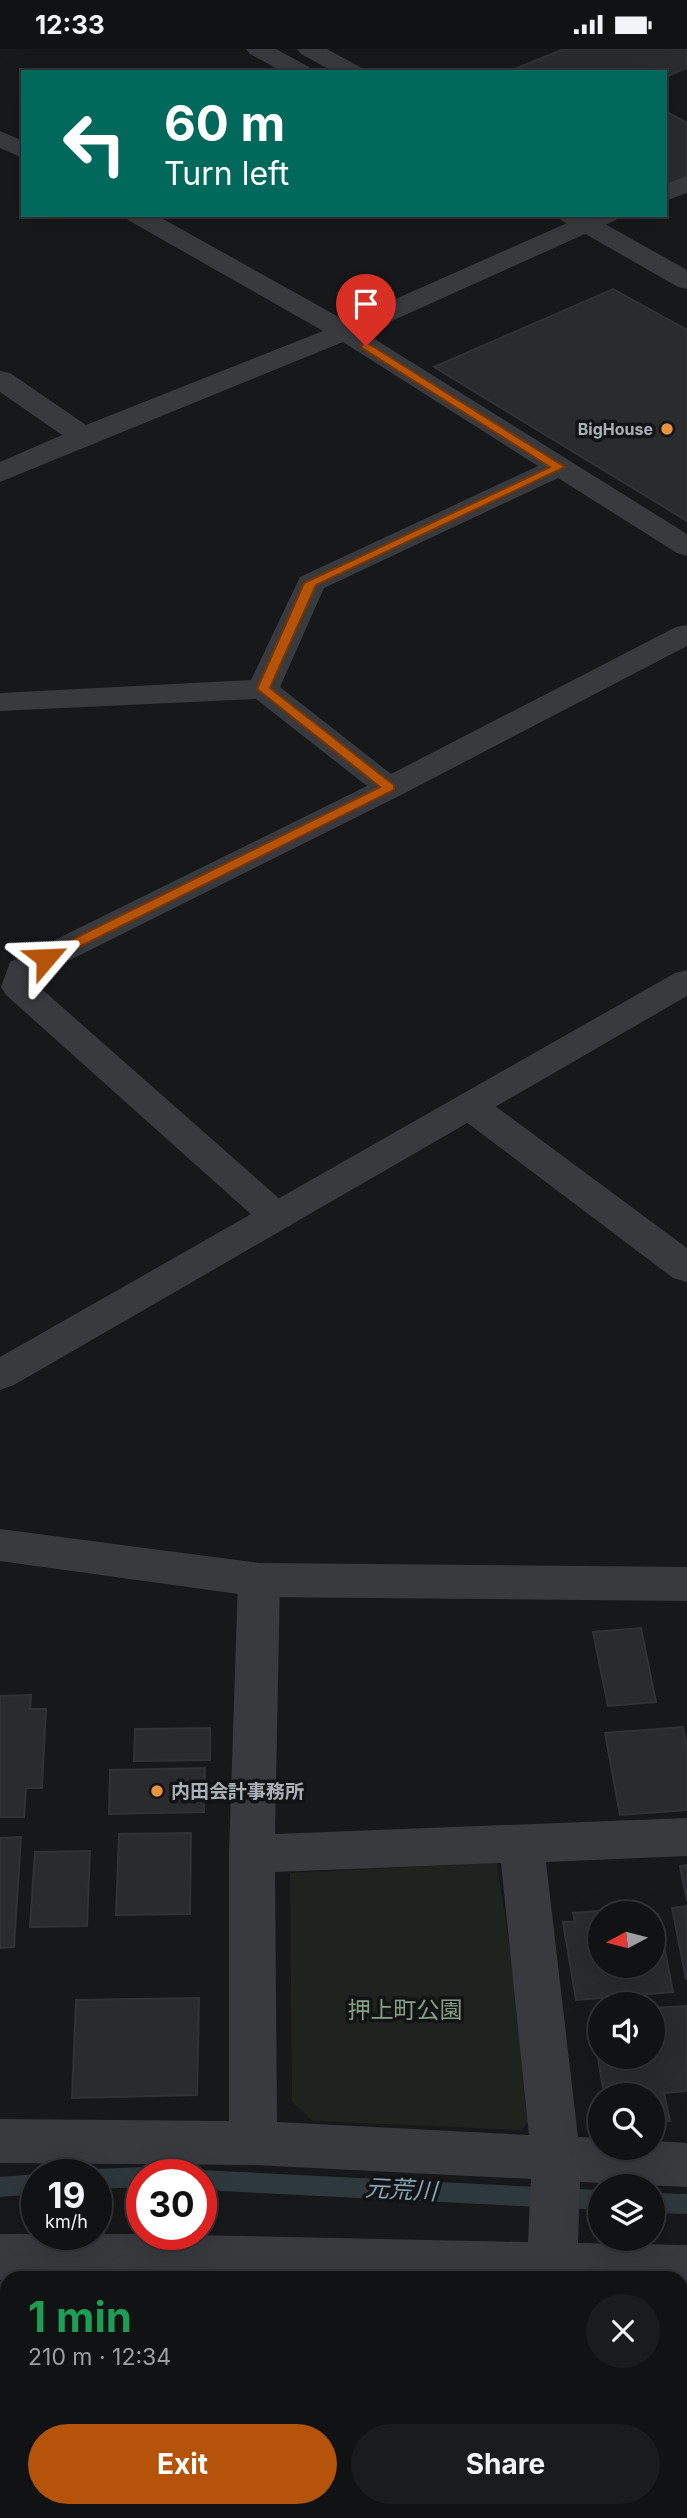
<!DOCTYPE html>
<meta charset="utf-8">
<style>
body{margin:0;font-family:Inter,"Noto Sans JP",sans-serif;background:#1a1b1c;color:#f1f3f6;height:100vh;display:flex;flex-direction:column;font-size:26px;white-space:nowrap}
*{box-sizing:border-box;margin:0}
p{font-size:23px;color:#9c9ea0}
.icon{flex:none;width:38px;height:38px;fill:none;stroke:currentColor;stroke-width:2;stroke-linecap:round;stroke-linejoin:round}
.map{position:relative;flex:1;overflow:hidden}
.drawer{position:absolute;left:0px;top:2222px;width:688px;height:247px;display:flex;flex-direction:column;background:#111213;border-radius:21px 21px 0 0;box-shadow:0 7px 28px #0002,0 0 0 2px #303233}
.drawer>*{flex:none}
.top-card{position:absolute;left:21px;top:21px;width:646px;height:147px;border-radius:0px;box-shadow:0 7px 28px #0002,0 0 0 2px #303233;background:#00695c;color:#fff;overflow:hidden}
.needle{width:46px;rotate:263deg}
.tools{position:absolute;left:588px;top:1852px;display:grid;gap:14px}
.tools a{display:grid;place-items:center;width:77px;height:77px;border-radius:50%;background:#111213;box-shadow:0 7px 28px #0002,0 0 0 2px #303233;font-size:35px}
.speed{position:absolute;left:21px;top:2110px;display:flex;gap:14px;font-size:35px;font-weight:700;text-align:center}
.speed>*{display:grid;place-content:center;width:91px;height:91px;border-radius:50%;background:#111213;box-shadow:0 7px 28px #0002,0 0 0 2px #303233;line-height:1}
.speed small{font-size:18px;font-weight:400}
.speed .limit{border:10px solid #d22;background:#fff;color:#111}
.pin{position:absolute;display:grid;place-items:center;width:60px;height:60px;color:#fff;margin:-72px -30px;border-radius:50% 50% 50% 0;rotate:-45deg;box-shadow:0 0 7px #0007}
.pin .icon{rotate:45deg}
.me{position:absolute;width:77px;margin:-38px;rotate:64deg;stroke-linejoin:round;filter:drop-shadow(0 0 5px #0008)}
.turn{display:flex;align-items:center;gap:24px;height:147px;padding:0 28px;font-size:32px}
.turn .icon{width:91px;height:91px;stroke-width:2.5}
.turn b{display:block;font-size:49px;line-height:60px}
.round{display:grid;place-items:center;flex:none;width:74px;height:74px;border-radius:37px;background:#1a1b1c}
.head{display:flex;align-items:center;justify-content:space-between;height:119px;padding:0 28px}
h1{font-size:42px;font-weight:700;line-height:52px;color:#1e9e55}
.action{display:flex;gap:14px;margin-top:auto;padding:14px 28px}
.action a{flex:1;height:80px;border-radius:42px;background:#b45309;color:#fff;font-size:28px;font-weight:700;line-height:80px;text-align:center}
.action a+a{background:#1a1b1c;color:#f1f3f6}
.status{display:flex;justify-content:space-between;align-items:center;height:49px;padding:0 35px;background:#111213;direction:ltr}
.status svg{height:19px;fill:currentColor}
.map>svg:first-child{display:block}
.green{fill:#1e241d}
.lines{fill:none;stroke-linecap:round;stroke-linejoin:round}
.stream{fill:#2e393d;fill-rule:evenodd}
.building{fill:#2a2b2d;stroke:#313235;stroke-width:2}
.minor{fill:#383a3e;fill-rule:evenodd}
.tertiary{fill:#383a3e;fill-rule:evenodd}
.route{fill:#b45309;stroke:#753606;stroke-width:2}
.poi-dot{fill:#e9933f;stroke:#121314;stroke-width:2.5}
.labels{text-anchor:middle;stroke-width:7;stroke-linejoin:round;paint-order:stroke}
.far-poi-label{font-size:16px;font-weight:bold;fill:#aab1b8;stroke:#121314;text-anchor:end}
.poi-label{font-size:19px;font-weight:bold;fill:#aab1b8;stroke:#121314;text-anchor:start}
.near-park-label{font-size:23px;fill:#86a282;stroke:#121314}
.near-water-label{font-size:24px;font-style:italic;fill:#83a4b1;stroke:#121314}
</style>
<div class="status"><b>12:33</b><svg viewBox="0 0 49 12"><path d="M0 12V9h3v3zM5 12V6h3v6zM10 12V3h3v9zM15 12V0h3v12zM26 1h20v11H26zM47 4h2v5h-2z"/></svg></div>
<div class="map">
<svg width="687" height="2469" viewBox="0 0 687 2469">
<rect width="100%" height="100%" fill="#171819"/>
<path class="green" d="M 497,1814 L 534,2065 L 522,2081 L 313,2072 L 292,2053 L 290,1824 Z"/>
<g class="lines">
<path class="stream" d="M 142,2118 L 150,2121 L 152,2126 L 142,2126 L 142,2138 L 96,2140 L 96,2126 L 87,2126 L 96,2120 Z
M 201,2121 L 600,2141 L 600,2161 L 201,2141 L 201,2126 L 192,2126 Z
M 37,2125 L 41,2126 L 37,2126 L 37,2145 L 0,2148 L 0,2128 Z
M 653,2144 L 687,2145 L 687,2165 L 653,2164 Z"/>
</g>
<path class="building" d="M 564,0 L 687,0 L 687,19 L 665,28 L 665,23 L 507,23 Z
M 665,62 L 687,74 L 687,130 L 665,136 Z
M 613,240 L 687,281 L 687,472 L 434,318 Z
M 641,1579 L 656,1653 L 608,1657 L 593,1583 Z
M 31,1646 L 30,1660 L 46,1660 L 42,1739 L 26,1739 L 24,1768 L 0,1768 L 0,1647 Z
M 683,1678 L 687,1699 L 687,1761 L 620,1766 L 605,1684 Z
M 210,1679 L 210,1711 L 134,1712 L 135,1680 Z
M 205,1719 L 204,1763 L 109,1765 L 110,1721 Z
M 191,1784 L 190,1865 L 116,1866 L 119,1785 Z
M 21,1788 L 14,1898 L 0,1899 L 0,1789 Z
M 90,1802 L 87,1877 L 30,1878 L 35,1803 Z
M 687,1816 L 687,1852 L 680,1817 Z
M 687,1857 L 687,1930 L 686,1930 L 672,1859 Z
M 599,1862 L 600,1916 L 653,1916 L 653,1866 L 658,1865 L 673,1943 L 576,1951 L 563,1873 L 575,1873 L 573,1864 Z
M 199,1949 L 197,2046 L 72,2049 L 76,1951 Z
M 687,1957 L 687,2042 L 664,2044 L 670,2072 L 653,2074 L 653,2046 L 604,2046 L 591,1965 L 600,1964 L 600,2007 L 653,2007 L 653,1959 Z"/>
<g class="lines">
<path class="minor" d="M 0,82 L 23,92 L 23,109 L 0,99 Z
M 687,127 L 687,144 L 665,152 L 665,135 Z
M 124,166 L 156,166 L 346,272 L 585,166 L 620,166 L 616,171 L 365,284 L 687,485 L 687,507 L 677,504 L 558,429 L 324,539 L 280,638 L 391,725 L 676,578 L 687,576 L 687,597 L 401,746 L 38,927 L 36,935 L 290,1159 L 296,1168 L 290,1177 L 277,1181 L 264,1177 L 6,946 L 1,938 L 10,913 L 367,737 L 256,650 L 0,662 L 0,644 L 251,631 L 300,528 L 538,417 L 343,293 L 0,433 L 0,413 L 62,386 L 0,343 L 0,322 L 10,324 L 86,376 L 323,282 L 128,171 Z
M 470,1045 L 483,1048 L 687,1199 L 687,1233 L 673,1229 L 457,1066 L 452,1057 L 457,1048 Z
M 259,1514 L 274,1519 L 280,1531 L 275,1785 L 687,1769 L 687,1807 L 546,1813 L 578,2088 L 600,2089 L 600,2098 L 653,2098 L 653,2092 L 687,2094 L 687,2138 L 580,2133 L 578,2194 L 687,2196 L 687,2244 L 681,2243 L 681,2230 L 0,2231 L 0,2185 L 142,2185 L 528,2193 L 531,2130 L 253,2116 L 0,2114 L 0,2070 L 229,2072 L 229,1805 L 238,1531 L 244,1519 ZM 501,1814 L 529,2086 L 277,2073 L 275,1823 Z
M 468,2462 L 522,2462 L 521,2469 L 467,2469 Z"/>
<path class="tertiary" d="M 246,0 L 276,0 L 309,18 L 313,23 L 283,23 L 250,5 Z
M 297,0 L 327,0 L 360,18 L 364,23 L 334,23 L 301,5 Z
M 557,166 L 589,166 L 687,221 L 687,240 L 678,238 L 561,171 Z
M 687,921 L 687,947 L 14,1336 L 0,1341 L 0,1308 L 675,924 Z
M 0,1480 L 259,1514 L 687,1518 L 687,1552 L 259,1548 L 0,1512 Z"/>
</g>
<path class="route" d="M 366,293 L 565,418 L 316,536 L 270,639 L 394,736 L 394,741 L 51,912 L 41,912 L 41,906 L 380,738 L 257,640 L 304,534 L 550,418 L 362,299 L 361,297 Z"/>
<g class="poi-dot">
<circle cx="667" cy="380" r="7"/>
<circle cx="157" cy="1742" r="7"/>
</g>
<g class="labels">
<g class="far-poi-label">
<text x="653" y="386">BigHouse</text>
</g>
<g class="poi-label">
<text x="171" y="1749">内田会計事務所</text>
</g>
<g class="near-park-label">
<text x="405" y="1969">押上町公園</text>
</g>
<g class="near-water-label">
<text transform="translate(401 2141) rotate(3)" y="8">元荒川</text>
</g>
</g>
</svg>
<div class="tools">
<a><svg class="needle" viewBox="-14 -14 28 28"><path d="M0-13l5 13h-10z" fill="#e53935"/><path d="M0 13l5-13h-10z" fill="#9c9ea0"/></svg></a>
<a><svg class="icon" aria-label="sound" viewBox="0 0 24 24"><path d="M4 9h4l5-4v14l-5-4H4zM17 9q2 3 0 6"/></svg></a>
<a><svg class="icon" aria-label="search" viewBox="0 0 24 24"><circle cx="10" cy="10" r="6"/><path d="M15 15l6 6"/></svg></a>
<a><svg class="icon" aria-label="layers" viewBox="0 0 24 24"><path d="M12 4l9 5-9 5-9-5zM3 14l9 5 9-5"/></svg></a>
</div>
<div class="speed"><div>19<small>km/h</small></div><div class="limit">30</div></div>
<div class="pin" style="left:366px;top:297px;background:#d93025"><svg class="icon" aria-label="arrive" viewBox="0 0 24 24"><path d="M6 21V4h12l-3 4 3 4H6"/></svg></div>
<svg class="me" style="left:46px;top:909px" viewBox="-20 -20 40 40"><path d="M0-17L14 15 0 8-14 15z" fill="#b45309" stroke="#fff" stroke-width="4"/></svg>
<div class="top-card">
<div class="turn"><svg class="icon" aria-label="left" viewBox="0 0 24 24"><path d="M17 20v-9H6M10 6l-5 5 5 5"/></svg><div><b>60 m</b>Turn left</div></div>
</div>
<section class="drawer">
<div class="head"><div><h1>1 min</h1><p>210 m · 12:34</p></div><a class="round"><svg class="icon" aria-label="close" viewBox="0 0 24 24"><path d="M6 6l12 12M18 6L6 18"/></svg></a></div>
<div class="action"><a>Exit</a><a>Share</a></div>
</section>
</div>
